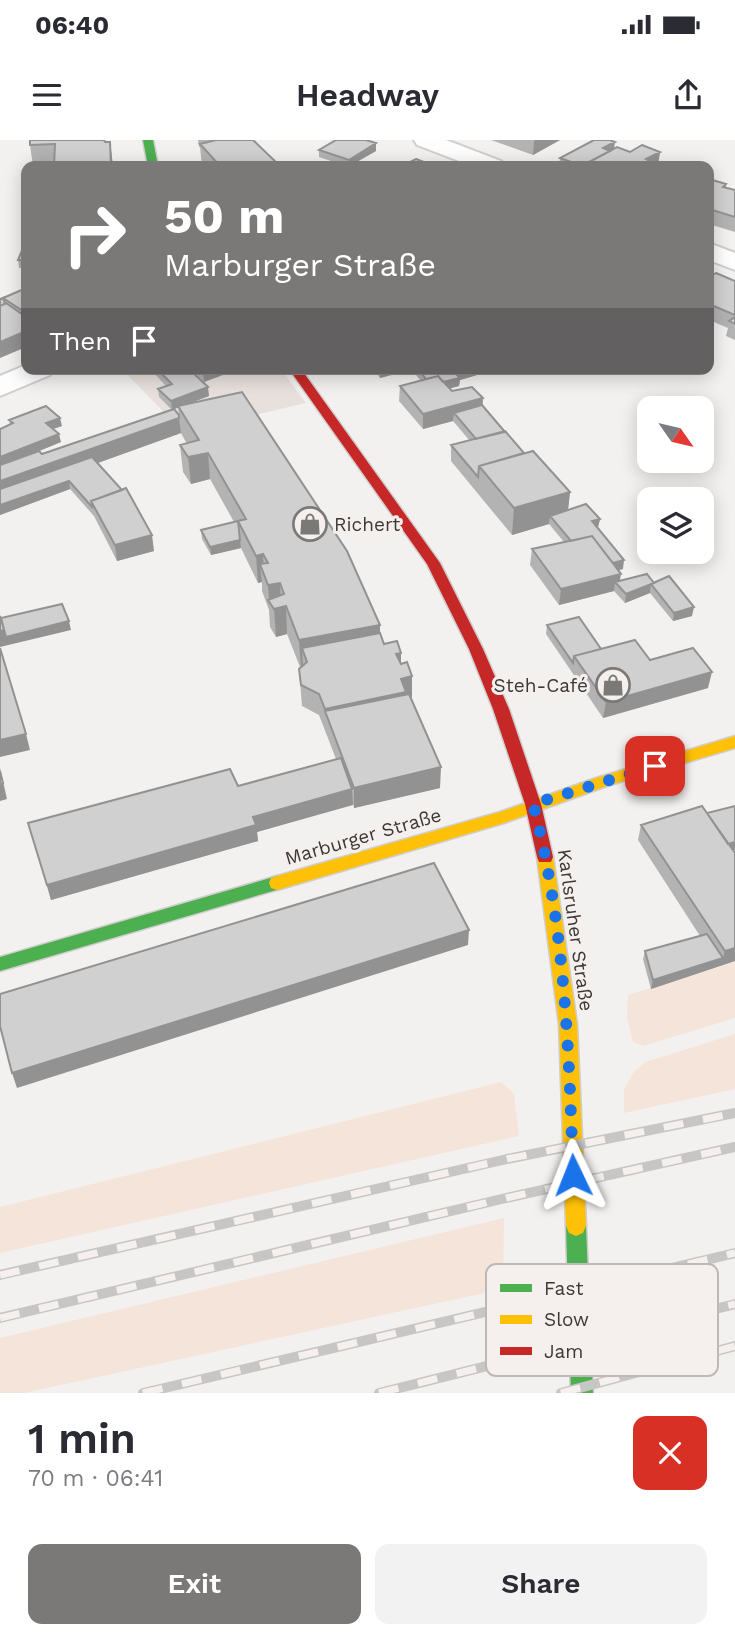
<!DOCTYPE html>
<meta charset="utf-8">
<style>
body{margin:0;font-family:"Work Sans",sans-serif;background:#f2f2f3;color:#2b2b33;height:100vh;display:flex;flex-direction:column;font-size:26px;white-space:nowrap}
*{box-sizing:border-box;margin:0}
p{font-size:23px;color:#7c7c81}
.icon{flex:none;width:38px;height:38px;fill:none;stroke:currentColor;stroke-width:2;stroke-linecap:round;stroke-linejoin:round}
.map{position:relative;height:1253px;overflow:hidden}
.sheet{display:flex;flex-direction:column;background:#fff;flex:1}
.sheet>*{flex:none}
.banner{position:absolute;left:21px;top:21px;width:693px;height:214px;border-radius:14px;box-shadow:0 4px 18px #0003;background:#7b7978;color:#fff;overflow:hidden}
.needle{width:46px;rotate:124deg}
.controls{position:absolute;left:637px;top:256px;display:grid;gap:14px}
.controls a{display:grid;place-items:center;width:77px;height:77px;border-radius:14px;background:#fff;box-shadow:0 4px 18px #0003;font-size:35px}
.pin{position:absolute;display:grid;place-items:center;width:60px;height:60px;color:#fff;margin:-30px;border-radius:14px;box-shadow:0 4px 10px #0006}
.me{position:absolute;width:77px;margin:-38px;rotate:358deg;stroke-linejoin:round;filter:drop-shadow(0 0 5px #0008)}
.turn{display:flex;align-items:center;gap:24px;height:147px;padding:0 28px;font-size:32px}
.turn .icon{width:91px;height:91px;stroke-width:2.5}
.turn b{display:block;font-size:49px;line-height:60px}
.then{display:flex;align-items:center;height:66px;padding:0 28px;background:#0003;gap:14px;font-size:26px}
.round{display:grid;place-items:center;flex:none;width:74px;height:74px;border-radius:14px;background:#f2f2f3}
.overview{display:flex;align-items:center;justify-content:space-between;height:119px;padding:0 28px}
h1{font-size:42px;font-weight:600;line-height:52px}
.button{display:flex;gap:14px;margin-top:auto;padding:14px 28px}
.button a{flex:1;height:80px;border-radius:14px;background:#7b7978;color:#fff;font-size:28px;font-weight:600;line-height:80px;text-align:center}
.button a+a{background:#f2f2f3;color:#2b2b33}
.status{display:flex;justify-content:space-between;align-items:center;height:49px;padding:0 35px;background:#fff;direction:ltr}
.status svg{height:19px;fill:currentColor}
header{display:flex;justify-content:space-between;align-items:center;height:91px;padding:0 28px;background:#fff;font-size:32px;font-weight:600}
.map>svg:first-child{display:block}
.built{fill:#e8e0dc}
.green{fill:#f5e4da}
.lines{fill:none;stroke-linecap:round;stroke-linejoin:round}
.street-casing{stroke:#d0cecd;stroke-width:4}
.fast-casing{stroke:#d0cecd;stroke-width:3}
.slow-casing{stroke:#d0cecd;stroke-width:3}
.jam-casing{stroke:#d0cecd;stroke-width:3}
.street{fill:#fdfdfd;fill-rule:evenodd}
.fast{fill:#4caf50;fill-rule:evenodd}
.slow{fill:#ffc107;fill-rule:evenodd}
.jam{fill:#c62828;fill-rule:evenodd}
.rail-casing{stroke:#c7c6c5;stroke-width:10}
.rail{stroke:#f5f0ed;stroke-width:7;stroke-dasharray:20;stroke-linecap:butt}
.wall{fill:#b3b3b3;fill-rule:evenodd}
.shaded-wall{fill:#929292}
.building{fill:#d0d0d0;stroke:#929292;stroke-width:2}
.route{stroke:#1a73e8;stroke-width:12;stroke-dasharray:0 21.6}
.labels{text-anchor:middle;stroke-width:6;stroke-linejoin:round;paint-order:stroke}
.poi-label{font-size:19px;fill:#3b3938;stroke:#f5f0ed;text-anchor:start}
.street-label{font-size:19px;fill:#3b3938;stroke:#f5f0ed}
.key{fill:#f5f0ed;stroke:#bdb9b7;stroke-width:2}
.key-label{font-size:19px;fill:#3b3938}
</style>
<div class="status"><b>06:40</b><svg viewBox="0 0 49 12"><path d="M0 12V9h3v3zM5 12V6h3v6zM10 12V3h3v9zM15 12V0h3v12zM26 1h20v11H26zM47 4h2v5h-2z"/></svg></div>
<header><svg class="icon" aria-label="menu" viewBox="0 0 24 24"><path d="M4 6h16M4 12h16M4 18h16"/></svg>Headway<svg class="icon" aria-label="share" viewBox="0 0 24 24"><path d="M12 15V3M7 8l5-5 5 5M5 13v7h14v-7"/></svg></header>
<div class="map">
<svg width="735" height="1253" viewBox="0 0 735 1253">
<rect width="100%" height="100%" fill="#f3f1ef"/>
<path class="built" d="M 122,229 L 281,229 L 306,263 L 183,292 Z"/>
<path class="green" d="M 735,822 L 735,878 L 643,906 L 633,902 L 627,878 L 628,855 Z
M 735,894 L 735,949 L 624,973 L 624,950 L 633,933 L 645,922 Z
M 501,942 L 514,954 L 519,996 L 0,1113 L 0,1067 Z
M 504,1078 L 503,1149 L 24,1253 L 0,1253 L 0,1198 Z"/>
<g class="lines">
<g class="street-casing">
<path id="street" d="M 414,0 L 446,0 L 501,21 L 505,26 L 472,26 L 417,5 Z
M 709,103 L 735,113 L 735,130 L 709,120 Z
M 26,225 L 26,229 L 54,229 L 50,235 L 0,256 L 0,236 Z"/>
</g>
<g class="fast-casing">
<path id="fast" d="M 143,0 L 153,0 L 158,26 L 148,26 Z
M 277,736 L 283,738 L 285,743 L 283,748 L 0,831 L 0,817 Z
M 576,1076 L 583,1079 L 586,1086 L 593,1253 L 571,1253 L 566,1086 L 569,1079 Z"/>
</g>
<g class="slow-casing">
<path id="slow" d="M 735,596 L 735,608 L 607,646 L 504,683 L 277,750 L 271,748 L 269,743 L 271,738 L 277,736 L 500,672 L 596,638 Z
M 545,711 L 551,712 L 553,717 L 577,884 L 586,1086 L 583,1093 L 576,1096 L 569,1093 L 566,1086 L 559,884 L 537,717 L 539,712 Z"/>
</g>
<g class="jam-casing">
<path id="jam" d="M 289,229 L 301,229 L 440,423 L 483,509 L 509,569 L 541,664 L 553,717 L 551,722 L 539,722 L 537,717 L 525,664 L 493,569 L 469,509 L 427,424 Z"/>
</g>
<use href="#street" class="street"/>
<use href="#fast" class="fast"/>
<use href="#slow" class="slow"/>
<use href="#jam" class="jam"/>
<g class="rail-casing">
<path id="rail" d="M 0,1135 L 507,1019 L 735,973
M 0,1178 L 506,1058 L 735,1007
M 143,1253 L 735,1113
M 379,1253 L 735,1164
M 561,1253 L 735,1206"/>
</g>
<use href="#rail" class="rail"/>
</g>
<path class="wall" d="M 198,0 L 253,0 L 280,26 L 202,26 L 200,7 L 199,7 Z
M 491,0 L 560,0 L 533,15 Z
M 110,2 L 113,26 L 33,26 L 30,5 Z
M 614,8 L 630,12 L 660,12 L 658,25 L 559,26 L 560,18 Z
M 319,10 L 376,11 L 350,26 L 346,26 L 319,17 Z
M 709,39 L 726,44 L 726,48 L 735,50 L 735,92 L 709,84 Z
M 26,101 L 26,128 L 19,128 L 18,120 Z
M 709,137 L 735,141 L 735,200 L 726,196 L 728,188 L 709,180 Z
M 26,148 L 26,207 L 0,159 Z
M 153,229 L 189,229 L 209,256 L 185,265 L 380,493 L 384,504 L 401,513 L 401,524 L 440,648 L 354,668 L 353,664 L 257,692 L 258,701 L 51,760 L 28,683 L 238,646 L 336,619 L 319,575 L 302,566 L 299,529 L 300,527 L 287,494 L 276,497 L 270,487 L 269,470 L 262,451 L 262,442 L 258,443 L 241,408 L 211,415 L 202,399 L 201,390 L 234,382 L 210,339 L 191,344 L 183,332 L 180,305 L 187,304 L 181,293 L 98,323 L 154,411 L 117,421 L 94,376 L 70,349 L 0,375 L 0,289 L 10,284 L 9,280 L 62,286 L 53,289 L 61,302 L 39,311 L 42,314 L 172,270 L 159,257 L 158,249 L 166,246 L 153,232 ZM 178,267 L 179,275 L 174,269 Z
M 191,229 L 236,229 L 236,230 L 204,242 Z
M 374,229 L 477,229 L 477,235 L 460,240 L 459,246 L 449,249 L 452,251 L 483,258 L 482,265 L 524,313 L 570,352 L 568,370 L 600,379 L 598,387 L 597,388 L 623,429 L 618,430 L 620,441 L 654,443 L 692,476 L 673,481 L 650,453 L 625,463 L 614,451 L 559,465 L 530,425 L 532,409 L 564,402 L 549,384 L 512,395 L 451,321 L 451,305 L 470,301 L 453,281 L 423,289 L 399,261 L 400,246 L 420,240 L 412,230 L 380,238 Z
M 547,485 L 601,509 L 650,520 L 708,548 L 603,578 L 546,494 Z
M 735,666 L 735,710 L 733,710 L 735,821 L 651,849 L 643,819 L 645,811 L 700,796 L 638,700 L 641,685 L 707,673 Z"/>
<path class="shaded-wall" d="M 536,0 L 560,0 L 533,15 L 534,1 Z
M 110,2 L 113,26 L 111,26 Z
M 615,2 L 614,9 L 602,16 L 603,8 Z
M 376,3 L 376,11 L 349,26 L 349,20 Z
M 660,12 L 658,25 L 640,26 L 646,19 Z
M 26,191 L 26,207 L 0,218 L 0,202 Z
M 215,229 L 236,229 L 236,230 L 204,242 L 203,233 Z
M 380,229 L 412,229 L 380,238 Z
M 468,229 L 477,229 L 477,235 L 460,240 L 459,246 L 431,253 L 455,233 Z
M 208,247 L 209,256 L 172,270 L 171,261 Z
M 483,258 L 482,274 L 454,273 L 453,281 L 423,289 L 423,274 Z
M 60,278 L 62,286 L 47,291 L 46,283 Z
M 179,278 L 181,293 L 0,358 L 0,341 Z
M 59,294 L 61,302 L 0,327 L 0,317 Z
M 208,313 L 210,339 L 191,344 L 188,317 Z
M 69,341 L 70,349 L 0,375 L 0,365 Z
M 570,352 L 567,379 L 550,376 L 549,384 L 512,395 L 514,368 Z
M 600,379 L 598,387 L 591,390 L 592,381 Z
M 152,395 L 154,411 L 117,421 L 115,405 Z
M 240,400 L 241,408 L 211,415 L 210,407 Z
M 263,414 L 264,434 L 260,424 L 262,442 L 258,443 L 256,416 Z
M 624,420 L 623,429 L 606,433 L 608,425 Z
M 621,434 L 619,446 L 615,442 L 614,451 L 559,465 L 561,449 Z
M 280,443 L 281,468 L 286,466 L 287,494 L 276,497 L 274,469 L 269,461 L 268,445 Z
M 651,444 L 650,453 L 625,463 L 626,454 Z
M 694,467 L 692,476 L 673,481 L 674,473 Z
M 69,481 L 71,490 L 0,507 L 0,491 Z
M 380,485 L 380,513 L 307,522 L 302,508 L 303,527 L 301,528 L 299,500 Z
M 401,513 L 401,534 L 396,514 Z
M 712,532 L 708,548 L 603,578 L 606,562 Z
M 412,536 L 412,557 L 325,571 L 325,590 L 325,569 L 401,539 Z
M 26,594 L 30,610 L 0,617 L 0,600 Z
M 441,627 L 440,648 L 354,668 L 354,648 Z
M 0,628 L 7,659 L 0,661 Z
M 352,649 L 353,665 L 257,692 L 258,701 L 51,760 L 47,745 L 253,677 Z
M 735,702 L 735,710 L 720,714 L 722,706 Z
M 469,790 L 468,805 L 17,948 L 12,933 Z
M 735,808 L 735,821 L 720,826 L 725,811 Z
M 723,818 L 720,826 L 651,849 L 653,840 Z"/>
<path class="building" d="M 30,0 L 104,0 L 105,2 L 110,2 L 111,26 L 54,26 L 55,4 L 30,5 Z
M 216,0 L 253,0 L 280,26 L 220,26 L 200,4 Z
M 336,0 L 366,0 L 376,3 L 349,20 L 319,10 Z
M 594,0 L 610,0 L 615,2 L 603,8 L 610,11 L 589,22 L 588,26 L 582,26 L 560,18 Z
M 642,5 L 660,12 L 646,19 L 650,21 L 640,26 L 600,26 L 589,22 L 617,7 L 630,12 Z
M 416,19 L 434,26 L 402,26 Z
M 444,23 L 451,26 L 438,26 Z
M 709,39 L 726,44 L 723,47 L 735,50 L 735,77 L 709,69 Z
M 26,101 L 26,120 L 18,120 Z
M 716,133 L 735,141 L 735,175 L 709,164 L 709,137 Z
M 26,148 L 26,173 L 3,158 Z
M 5,157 L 3,158 L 5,164 L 0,166 L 0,159 Z
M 6,163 L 26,177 L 26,191 L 0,202 L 0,166 Z
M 735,177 L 735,184 L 729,181 Z
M 157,229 L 189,229 L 208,247 L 171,261 L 158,249 L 172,244 Z
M 199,229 L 215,229 L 203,233 Z
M 418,229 L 468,229 L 455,233 L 460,238 L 443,242 L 438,236 L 426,239 Z
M 438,236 L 452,251 L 472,247 L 483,258 L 423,274 L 400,246 Z
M 242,252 L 347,411 L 380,485 L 299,500 L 286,466 L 274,469 L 268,460 L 284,454 L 280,443 L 268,445 L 260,424 L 268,423 L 263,414 L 256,416 L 238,381 L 246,379 L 208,313 L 188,317 L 180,305 L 199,300 L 178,266 Z
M 482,265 L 505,292 L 476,299 L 454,273 Z
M 46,266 L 60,278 L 46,283 L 59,294 L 0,317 L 0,289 L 13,283 L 9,280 Z
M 174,269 L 179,275 L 179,278 L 0,341 L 0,325 L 39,311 L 42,314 Z
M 505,291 L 524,313 L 479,326 L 478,337 L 451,305 Z
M 533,311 L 570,352 L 514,368 L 479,326 Z
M 92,317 L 122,350 L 91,361 L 93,368 L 69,341 L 0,365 L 0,349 Z
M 126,348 L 152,395 L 115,405 L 91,361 Z
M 586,364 L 600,379 L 592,381 L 624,420 L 613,423 L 592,396 L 571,401 L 550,376 Z
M 238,381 L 240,400 L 210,407 L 201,390 Z
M 592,396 L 621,434 L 561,449 L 532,409 Z
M 647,434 L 654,443 L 626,454 L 615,442 Z
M 669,436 L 694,467 L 674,473 L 651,444 Z
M 62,464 L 69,481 L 6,497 L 1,478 Z
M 0,476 L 4,490 L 0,491 Z
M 579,477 L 601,509 L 574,516 L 573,523 L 547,485 Z
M 380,493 L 384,504 L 397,501 L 401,513 L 396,514 L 401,524 L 407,522 L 412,536 L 401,539 L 406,552 L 325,569 L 319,554 L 301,545 L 299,529 L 307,522 L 302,508 Z
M 635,500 L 650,520 L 693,508 L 712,532 L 606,562 L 574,516 Z
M 0,508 L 26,594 L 0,600 Z
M 409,554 L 441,627 L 354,648 L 325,571 Z
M 341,618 L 352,649 L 253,677 L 256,685 L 47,745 L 28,683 L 230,629 L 238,646 Z
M 0,631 L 3,643 L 0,644 Z
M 702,666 L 735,713 L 735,808 L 725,811 L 641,685 Z
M 735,666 L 735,702 L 728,704 L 707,673 Z
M 434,723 L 469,790 L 12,933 L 0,886 L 0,854 Z
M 707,794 L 723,818 L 653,840 L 645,811 Z"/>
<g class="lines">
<path class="route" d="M 573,1035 C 569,911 565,785 533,664 L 655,626"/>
</g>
<defs>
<g id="shop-ring" transform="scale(1.75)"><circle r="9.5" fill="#f5f0ed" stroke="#7b7978" stroke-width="1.5"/><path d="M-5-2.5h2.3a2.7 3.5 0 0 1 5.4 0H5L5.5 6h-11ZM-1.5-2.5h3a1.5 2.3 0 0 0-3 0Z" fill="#7b7978"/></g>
</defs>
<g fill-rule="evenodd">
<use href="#shop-ring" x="310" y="384"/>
<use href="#shop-ring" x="613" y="545"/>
</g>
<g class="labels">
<g class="poi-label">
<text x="334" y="391">Richert</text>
<text x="588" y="552" text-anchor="end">Steh-Café</text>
</g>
<g class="street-label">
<text transform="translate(363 696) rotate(-16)" y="7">Marburger Straße</text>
<text transform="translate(576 790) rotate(82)" y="7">Karlsruher Straße</text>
</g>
</g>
<rect x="486" y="1124" width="232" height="112" rx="10" class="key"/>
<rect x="500" y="1144" width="32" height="8" fill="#4caf50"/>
<rect x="500" y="1175" width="32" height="9" fill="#ffc107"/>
<rect x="500" y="1207" width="32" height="8" fill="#c62828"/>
<g class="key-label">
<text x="544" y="1155">Fast</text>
<text x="544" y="1186">Slow</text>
<text x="544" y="1218">Jam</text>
</g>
</svg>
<div class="controls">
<a><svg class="needle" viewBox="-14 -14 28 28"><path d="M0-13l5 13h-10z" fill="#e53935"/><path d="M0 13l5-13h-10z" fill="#7c7c81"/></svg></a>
<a><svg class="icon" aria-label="layers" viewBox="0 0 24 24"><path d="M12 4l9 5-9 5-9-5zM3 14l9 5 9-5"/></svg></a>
</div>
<div class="pin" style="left:655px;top:626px;background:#d93025"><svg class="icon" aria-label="arrive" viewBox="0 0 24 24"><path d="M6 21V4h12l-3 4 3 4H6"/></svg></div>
<svg class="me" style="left:573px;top:1035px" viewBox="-20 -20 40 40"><path d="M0-17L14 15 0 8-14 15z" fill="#1a73e8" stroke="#fff" stroke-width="4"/></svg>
<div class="banner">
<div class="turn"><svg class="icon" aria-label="right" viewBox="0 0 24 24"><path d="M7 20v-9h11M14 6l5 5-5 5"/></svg><div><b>50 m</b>Marburger Straße</div></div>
<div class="then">Then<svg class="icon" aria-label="arrive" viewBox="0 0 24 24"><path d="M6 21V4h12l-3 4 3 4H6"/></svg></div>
</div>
</div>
<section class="sheet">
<div class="overview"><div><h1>1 min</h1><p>70 m · 06:41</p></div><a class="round" style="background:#d93025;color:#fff"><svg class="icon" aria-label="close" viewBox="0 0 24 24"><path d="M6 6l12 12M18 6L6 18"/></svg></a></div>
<div class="button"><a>Exit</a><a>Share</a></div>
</section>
